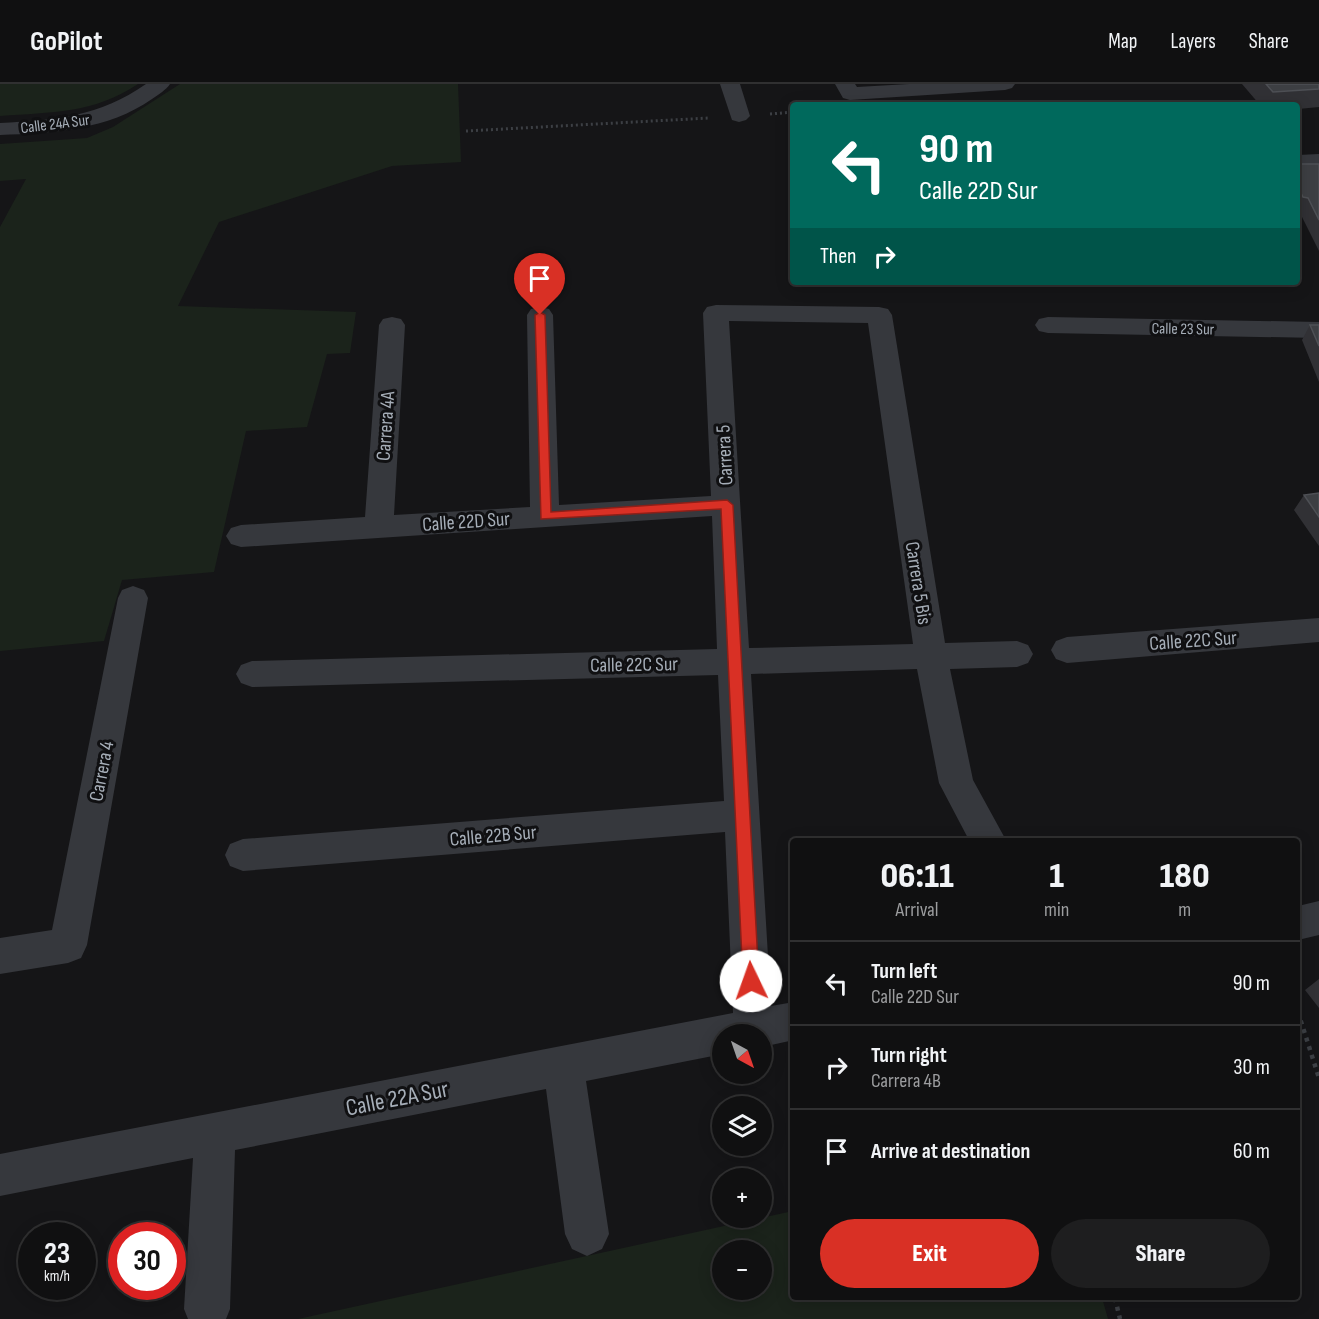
<!DOCTYPE html>
<meta charset="utf-8">
<style>
body{margin:0;font-family:"Sofia Sans Condensed",sans-serif;background:#1e1e1f;color:#f1f3f6;height:100vh;display:flex;flex-direction:column;font-size:22px;white-space:nowrap}
*{box-sizing:border-box;margin:0}
p{font-size:20px;color:#9c9d9f}
.icon{flex:none;width:33px;height:33px;fill:none;stroke:currentColor;stroke-width:2;stroke-linecap:round;stroke-linejoin:round}
.map{position:relative;flex:1;overflow:hidden}
.details{position:absolute;left:790px;top:754px;width:510px;height:462px;display:flex;flex-direction:column;background:#101011;border-radius:6px;box-shadow:0 3px 15px #0003,0 0 0 2px #303031}
.details>*{flex:none}
.banner{position:absolute;left:790px;top:18px;width:510px;height:183px;border-radius:6px;box-shadow:0 3px 15px #0003,0 0 0 2px #303031;background:#00695c;color:#fff;overflow:hidden}
.needle{width:39px;rotate:140deg}
.controls{position:absolute;left:712px;top:940px;display:grid;gap:12px}
.controls a{display:grid;place-items:center;width:60px;height:60px;border-radius:50%;background:#101011;box-shadow:0 3px 15px #0003,0 0 0 2px #303031;font-size:30px}
.speed{position:absolute;left:18px;top:1138px;display:flex;gap:12px;font-size:30px;font-weight:700;text-align:center}
.speed>*{display:grid;place-content:center;width:78px;height:78px;border-radius:50%;background:#101011;box-shadow:0 3px 15px #0003,0 0 0 2px #303031;line-height:1}
.speed small{font-size:15px;font-weight:400}
.speed .limit{border:9px solid #d22;background:#fff;color:#111}
.pin{position:absolute;display:grid;place-items:center;width:51px;height:51px;color:#fff;margin:-62px -26px;border-radius:50% 50% 50% 0;rotate:-45deg;box-shadow:0 0 6px #0007}
.pin .icon{rotate:45deg}
.me{position:absolute;width:66px;margin:-33px;rotate:357deg;stroke-linejoin:round;filter:drop-shadow(0 0 4px #0008)}
.turn{display:flex;align-items:center;gap:21px;height:126px;padding:0 30px;font-size:27px}
.turn .icon{width:78px;height:78px;stroke-width:2.5}
.turn b{display:block;font-size:42px;line-height:51px}
.then{display:flex;align-items:center;height:57px;padding:0 30px;background:#0003;gap:12px;font-size:22px}
.eta{display:flex;justify-content:space-evenly;align-items:center;height:102px;text-align:center}
.eta b{font-size:36px;font-weight:800;line-height:42px}
.action{display:flex;gap:12px;margin-top:auto;padding:12px 30px}
.action a{flex:1;height:69px;border-radius:36px;background:#d93025;color:#fff;font-size:24px;font-weight:800;line-height:69px;text-align:center}
.action a+a{background:#1e1e1f;color:#f1f3f6}
ul{padding:0;list-style:none}
li{display:flex;align-items:center;gap:18px;height:84px;padding:0 30px;border-top:2px solid #303031}
li div{flex:1}
li b{display:block;font-size:22px}
li em{font-style:normal}
header{display:flex;align-items:center;gap:36px;box-sizing:border-box;height:84px;padding:0 30px;background:#101011;border-bottom:2px solid #303031}
header strong{font-size:28px}
nav{display:flex;gap:33px;margin-inline-start:auto;font-size:21px}
.map>svg:first-child{display:block}
.green{fill:#1b231b;fill-rule:evenodd}
.lines{fill:none;stroke-linecap:round;stroke-linejoin:round}
.path-far1{stroke:#3c3f44;stroke-width:3;stroke-dasharray:2 3;stroke-linecap:butt}
.path{stroke:#3c3f44;stroke-width:4.5;stroke-dasharray:4 5;stroke-linecap:butt}
.minor{fill:#36383d;fill-rule:evenodd}
.wall{fill:#313135}
.building{fill:#3d3f43;stroke:#4e5055;stroke-width:1.5}
.route{fill:#d93025;stroke:#8d1f18;stroke-width:1.5}
.labels{text-anchor:middle;stroke-width:6;stroke-linejoin:round;paint-order:stroke}
.far-street-label{font-size:16px;fill:#a6aeb8;stroke:#101012}
.street-label{font-size:20px;fill:#a6aeb8;stroke:#101012}
.near-street-label{font-size:24px;fill:#a6aeb8;stroke:#101012}
</style>
<header>
<strong>GoPilot</strong>
<nav><a>Map</a><a>Layers</a><a>Share</a></nav>
</header>
<div class="map">
<svg width="1319" height="1235" viewBox="0 0 1319 1235">
<rect width="100%" height="100%" fill="#151517"/>
<path class="green" d="M 0,0 L 138,0 C 93,30 52,28 0,32 Z
M 180,0 L 458,0 L 461,78 L 392,82 L 219,138 L 178,222 L 356,228 L 350,269 L 327,270 L 307,343 L 246,347 L 214,488 L 122,496 L 104,557 L 0,567 L 0,143 L 26,95 L 0,97 L 0,60 L 87,54 L 113,43 Z
M 793,1127 L 794,1214 L 1102,1214 L 1108,1235 L 298,1235 ZM 723,1167 L 762,1167 L 762,1206 L 723,1206 Z"/>
<g class="lines">
<path class="path-far1" d="M 770,30 L 794,28
M 466,47 L 709,34"/>
<path class="path" d="M 1298,928 L 1319,994
M 1115,1214 L 1120,1235"/>
<path class="minor" d="M 146,0 L 170,0 C 166,6 159,10 152,15 C 108,46 53,49 0,51 L 0,39 C 56,36 99,33 146,0 Z
M 720,0 L 740,0 L 750,32 L 746,36 L 739,38 L 732,36 Z
M 835,0 L 855,0 L 857,3 L 909,0 L 1015,0 L 1012,4 L 1005,6 L 850,16 L 843,14 Z
M 1319,70 L 1319,84 L 1298,83 L 1298,71 Z
M 716,221 L 879,223 L 888,225 L 892,231 L 945,559 L 1017,557 L 1028,561 L 1033,570 L 1028,579 L 1017,583 L 950,585 L 973,696 L 1007,758 L 970,758 L 939,699 L 917,585 L 751,590 L 771,922 L 794,918 L 794,956 L 762,963 L 762,951 L 723,951 L 723,970 L 586,997 L 609,1150 L 602,1165 L 587,1172 L 572,1165 L 565,1150 L 546,1005 L 235,1066 L 230,1225 L 226,1235 L 188,1235 L 184,1225 L 193,1074 L 0,1112 L 0,1070 L 733,929 L 725,748 L 243,787 L 230,782 L 225,771 L 230,760 L 243,755 L 724,717 L 718,591 L 252,603 L 241,599 L 236,590 L 241,581 L 252,577 L 717,565 L 712,432 L 241,463 L 231,460 L 226,452 L 231,444 L 241,441 L 365,433 L 379,241 L 383,235 L 392,233 L 401,235 L 405,241 L 394,431 L 530,423 L 527,231 L 531,225 L 540,223 L 549,225 L 553,231 L 559,421 L 711,412 L 703,229 L 707,223 ZM 729,237 L 868,239 L 913,560 L 749,564 Z
M 1048,233 L 1319,238 L 1319,254 L 1048,249 L 1039,247 L 1035,241 L 1039,235 Z
M 133,502 L 144,506 L 148,514 L 87,861 L 81,874 L 68,879 L 0,890 L 0,854 L 52,846 L 118,514 L 122,506 Z
M 1319,534 L 1319,558 L 1067,579 L 1056,575 L 1051,566 L 1056,557 L 1067,553 Z
M 1319,817 L 1319,851 L 1298,856 L 1298,822 Z"/>
</g>
<path class="wall" d="M 1242,0 L 1319,0 L 1319,23 L 1298,25 L 1298,21 L 1260,21 Z
M 1298,80 L 1319,80 L 1319,167 L 1300,129 L 1298,129 Z
M 1310,241 L 1319,241 L 1319,298 L 1302,256 Z
M 1319,409 L 1319,462 L 1294,426 L 1304,411 Z
M 1319,895 L 1319,924 L 1305,906 Z"/>
<path class="building" d="M 1266,0 L 1319,0 L 1319,5 L 1273,8 Z
M 1298,80 L 1319,80 L 1319,136 L 1308,114 L 1303,113 L 1298,103 Z
M 1310,241 L 1319,241 L 1319,262 Z
M 1319,409 L 1319,433 L 1304,411 Z"/>
<path class="route" d="M 540,228 L 545,231 L 551,428 L 727,416 L 733,421 L 759,897 L 757,903 L 751,905 L 745,903 L 743,897 L 721,425 L 541,435 L 535,231 Z"/>
<g class="labels">
<g class="far-street-label">
<text transform="translate(55 39) rotate(-7)" y="6">Calle 24A Sur</text>
<text transform="translate(1183 244) rotate(1)" y="6">Calle 23 Sur</text>
</g>
<g class="street-label">
<text transform="translate(385 342) rotate(-86)" y="7">Carrera 4A</text>
<text transform="translate(724 371) rotate(-93)" y="7">Carrera 5</text>
<text transform="translate(466 437) rotate(-4)" y="7">Calle 22D Sur</text>
<text transform="translate(919 499) rotate(81)" y="7">Carrera 5 Bis</text>
<text transform="translate(1193 556) rotate(-4)" y="7">Calle 22C Sur</text>
<text transform="translate(634 580) rotate(-1)" y="7">Calle 22C Sur</text>
<text transform="translate(101 687) rotate(-79)" y="7">Carrera 4</text>
<text transform="translate(493 751) rotate(-5)" y="7">Calle 22B Sur</text>
</g>
<g class="near-street-label">
<text transform="translate(397 1014) rotate(-11)" y="8">Calle 22A Sur</text>
</g>
</g>
</svg>
<div class="controls">
<a><svg class="needle" viewBox="-14 -14 28 28"><path d="M0-13l5 13h-10z" fill="#e53935"/><path d="M0 13l5-13h-10z" fill="#9c9d9f"/></svg></a>
<a><svg class="icon" aria-label="layers" viewBox="0 0 24 24"><path d="M12 4l9 5-9 5-9-5zM3 14l9 5 9-5"/></svg></a>
<a>+</a>
<a>−</a>
</div>
<div class="speed"><div>23<small>km/h</small></div><div class="limit">30</div></div>
<div class="pin" style="left:540px;top:231px;background:#d93025"><svg class="icon" aria-label="arrive" viewBox="0 0 24 24"><path d="M6 21V4h12l-3 4 3 4H6"/></svg></div>
<svg class="me" style="left:751px;top:897px" viewBox="-20 -20 40 40"><circle r="19" fill="#fff"/><path d="M0-13L10 11 0 6-10 11z" fill="#d93025"/></svg>
<div class="banner">
<div class="turn"><svg class="icon" aria-label="left" viewBox="0 0 24 24"><path d="M17 20v-9H6M10 6l-5 5 5 5"/></svg><div><b>90 m</b>Calle 22D Sur</div></div>
<div class="then">Then<svg class="icon" aria-label="right" viewBox="0 0 24 24"><path d="M7 20v-9h11M14 6l5 5-5 5"/></svg></div>
</div>
<section class="details">
<div class="eta">
<div><b>06:11</b><p>Arrival</p></div>
<div><b>1</b><p>min</p></div>
<div><b>180</b><p>m</p></div>
</div>
<ul>
<li><svg class="icon" aria-label="left" viewBox="0 0 24 24"><path d="M17 20v-9H6M10 6l-5 5 5 5"/></svg><div><b>Turn left</b><p>Calle 22D Sur</p></div><em>90 m</em></li>
<li><svg class="icon" aria-label="right" viewBox="0 0 24 24"><path d="M7 20v-9h11M14 6l5 5-5 5"/></svg><div><b>Turn right</b><p>Carrera 4B</p></div><em>30 m</em></li>
<li><svg class="icon" aria-label="arrive" viewBox="0 0 24 24"><path d="M6 21V4h12l-3 4 3 4H6"/></svg><div><b>Arrive at destination</b></div><em>60 m</em></li>
</ul>
<div class="action"><a>Exit</a><a>Share</a></div>
</section>
</div>
